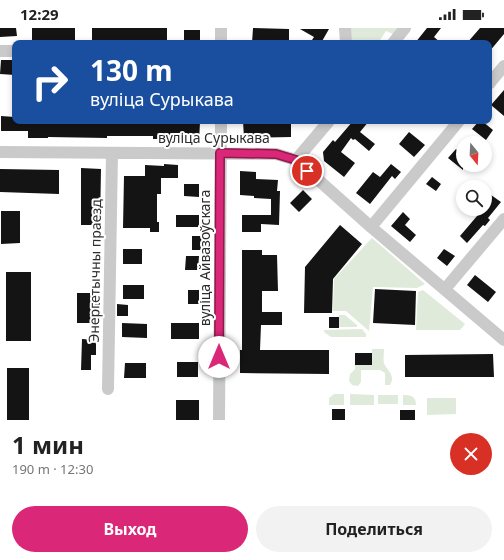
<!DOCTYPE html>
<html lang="ru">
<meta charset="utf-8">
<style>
body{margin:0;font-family:"Noto Sans",sans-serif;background:#f2f2f2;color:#222;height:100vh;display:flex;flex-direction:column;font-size:15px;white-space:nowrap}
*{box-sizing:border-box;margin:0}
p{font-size:13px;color:#767676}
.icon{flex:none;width:22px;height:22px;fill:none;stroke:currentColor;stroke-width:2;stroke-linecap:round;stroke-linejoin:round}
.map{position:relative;height:392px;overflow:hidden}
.panel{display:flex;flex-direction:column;background:#fff;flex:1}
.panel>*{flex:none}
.hud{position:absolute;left:12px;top:12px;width:480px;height:84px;border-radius:8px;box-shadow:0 2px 6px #0003;background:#1a4fa0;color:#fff;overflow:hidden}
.needle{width:26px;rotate:162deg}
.buttons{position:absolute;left:456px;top:108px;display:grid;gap:8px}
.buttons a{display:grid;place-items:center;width:36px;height:36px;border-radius:50%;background:#fff;box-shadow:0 2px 6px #0003;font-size:20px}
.pin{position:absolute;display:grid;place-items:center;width:34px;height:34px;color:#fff;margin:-17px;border:2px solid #fff;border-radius:50%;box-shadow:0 1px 4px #0007}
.me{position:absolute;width:44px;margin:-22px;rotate:0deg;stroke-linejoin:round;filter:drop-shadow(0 0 3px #0008)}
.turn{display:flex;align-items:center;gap:14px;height:84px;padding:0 12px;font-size:18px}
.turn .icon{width:52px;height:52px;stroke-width:2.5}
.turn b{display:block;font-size:28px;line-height:34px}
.round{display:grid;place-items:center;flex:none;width:42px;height:42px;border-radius:21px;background:#f2f2f2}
.overview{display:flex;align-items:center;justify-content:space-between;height:68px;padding:0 12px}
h1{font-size:24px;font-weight:700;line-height:30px}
.button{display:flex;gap:8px;margin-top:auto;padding:8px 12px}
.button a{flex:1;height:46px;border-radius:24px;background:#db2777;color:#fff;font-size:16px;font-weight:700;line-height:46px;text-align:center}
.button a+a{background:#f2f2f2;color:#222}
.status{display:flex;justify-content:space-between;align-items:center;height:28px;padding:0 20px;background:#fff;direction:ltr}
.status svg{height:11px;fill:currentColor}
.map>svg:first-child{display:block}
.green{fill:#dfeadb}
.building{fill:#141414}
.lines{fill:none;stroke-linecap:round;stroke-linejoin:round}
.minor{stroke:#cacaca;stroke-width:12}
.route-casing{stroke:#8e194d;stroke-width:10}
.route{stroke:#db2777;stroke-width:7}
.labels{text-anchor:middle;stroke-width:4;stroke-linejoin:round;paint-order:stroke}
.street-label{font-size:14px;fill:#2d2d2d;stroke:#fff}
</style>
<div class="status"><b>12:29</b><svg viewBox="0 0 49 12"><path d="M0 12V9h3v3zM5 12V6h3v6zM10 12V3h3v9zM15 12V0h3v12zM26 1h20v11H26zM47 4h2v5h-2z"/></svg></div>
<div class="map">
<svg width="504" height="392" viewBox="0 0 504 392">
<rect width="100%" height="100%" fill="#fff"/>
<path class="green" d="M 349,0 L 401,0 L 395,7 L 386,3 L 378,15 L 351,15 Z
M 372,210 L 425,256 L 417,260 L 373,259 L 369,303 L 346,283 L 333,283 L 334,251 Z
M 423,262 L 465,296 L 460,302 L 416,302 L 418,264 Z
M 339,287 L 345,287 L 357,297 L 357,299 L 339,299 Z
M 362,301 L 366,306 L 366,309 L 331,309 L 324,304 L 324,302 Z
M 372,321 L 384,321 C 384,325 383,331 384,335 C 387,343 396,347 390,357 L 385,357 L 385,345 L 380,342 L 361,342 L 361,354 L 358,358 L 352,357 L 349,353 L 350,346 L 355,341 L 355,337 L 372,337 Z
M 334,366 L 344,366 L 344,377 L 329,377 L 329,370 Z
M 350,366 L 374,367 L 374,377 L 350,377 Z
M 378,367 L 398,367 L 398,376 L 378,376 Z
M 403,367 C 411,367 416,368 416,377 L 403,377 Z
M 427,370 L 456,370 L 456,386 L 427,387 Z"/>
<path class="building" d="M 0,0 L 16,0 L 17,8 L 0,9 Z
M 32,0 L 75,0 L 75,15 L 32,15 Z
M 92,0 L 167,0 L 167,14 L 107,13 L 107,15 L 92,15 Z
M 253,0 L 289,1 L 289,15 L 252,15 Z
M 427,0 L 441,0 L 434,9 L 441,15 L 415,15 Z
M 480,0 L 504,0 L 504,6 L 489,24 L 489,15 L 467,15 Z
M 300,1 L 329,1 L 321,15 L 310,15 L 314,9 Z
M 184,2 L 200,2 L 200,12 L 184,12 Z
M 1,32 L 15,32 L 15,47 L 0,46 Z
M 504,62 L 504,88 L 491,77 Z
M 1,88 L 15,89 L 15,93 L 200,94 L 199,114 L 181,114 L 181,111 L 153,111 L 153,108 L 107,108 L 107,110 L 48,109 L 48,110 L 28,110 L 28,103 L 1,103 Z
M 243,93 L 291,95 L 291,109 L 244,110 Z
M 353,93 L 369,93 L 360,104 L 375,116 L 369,123 L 355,111 L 353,112 L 351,110 L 341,124 L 355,135 L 344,149 L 324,133 L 323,124 L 333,112 L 335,114 Z
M 479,93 L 482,93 L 493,102 L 486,112 L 472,101 Z
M 409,104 L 425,117 L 414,129 L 399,116 Z
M 456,121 L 463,126 L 463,142 L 448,130 Z
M 164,136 L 178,137 L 178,150 L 161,150 L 161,166 L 157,166 L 157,194 L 159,194 L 159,204 L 150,204 L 150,200 L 123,200 L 124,148 L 145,148 L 145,137 L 164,138 Z
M 391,136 L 401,144 L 395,151 L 392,148 L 370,176 L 356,165 L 373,144 L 380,149 Z
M 81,140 L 101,141 L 100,197 L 81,197 Z
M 0,141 L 59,142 L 59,166 L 0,164 Z
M 240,143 L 256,144 L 256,151 L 278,152 L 277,163 L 280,163 L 279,197 L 261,196 L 261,204 L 242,204 L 242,187 L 271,187 L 271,171 L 254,170 L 254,168 L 240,167 Z
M 432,149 L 441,156 L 436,163 L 426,156 Z
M 184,156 L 199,156 L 199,169 L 184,168 Z
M 303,162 L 312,171 L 299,184 L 290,175 Z
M 491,167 L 501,174 L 488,190 L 490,192 L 485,198 L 483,197 L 467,215 L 460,208 L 483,181 L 485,181 L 485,176 Z
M 1,183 L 20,183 L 20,215 L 1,216 Z
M 403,184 L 410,191 L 405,197 L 416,207 L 410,214 L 391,198 Z
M 176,187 L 199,187 L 199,199 L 176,199 Z
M 340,197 L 362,216 L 333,251 L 332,285 L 304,285 L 305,239 Z
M 192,208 L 204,208 L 204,222 L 192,222 Z
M 123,221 L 142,221 L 142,236 L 123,236 Z
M 444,221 L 455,228 L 447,238 L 437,230 Z
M 242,222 L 262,222 L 262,227 L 277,227 L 278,263 L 262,263 L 262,284 L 282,284 L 282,297 L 261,297 L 260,322 L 329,322 L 329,346 L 240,345 L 240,322 L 242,322 Z
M 186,228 L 199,228 L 198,242 L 185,242 Z
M 6,244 L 31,244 L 31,313 L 6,313 Z
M 475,247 L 496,264 L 488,274 L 467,257 Z
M 123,257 L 144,257 L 144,271 L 123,271 Z
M 375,261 L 416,263 L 415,297 L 373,295 Z
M 188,262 L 199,262 L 199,276 L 188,276 Z
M 77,265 L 100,265 L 100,295 L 77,295 Z
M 117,276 L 128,277 L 128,288 L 117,288 Z
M 329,289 L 339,289 L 339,300 L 329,300 Z
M 122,295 L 147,296 L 147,310 L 122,309 Z
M 171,295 L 199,295 L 199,311 L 171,311 Z
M 82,311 L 96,312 L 96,327 L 91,327 L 91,342 L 81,342 Z
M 355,325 L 372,325 L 372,337 L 355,337 Z
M 493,326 L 494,349 L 405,349 L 405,327 Z
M 177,334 L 198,334 L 198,349 L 177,349 Z
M 125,335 L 146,335 L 146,350 L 124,350 Z
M 7,340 L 29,340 L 29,392 L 7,392 Z
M 176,372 L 199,372 L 199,392 L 176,392 Z
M 332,381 L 345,381 L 345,392 L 332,392 Z
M 400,382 L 415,382 L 415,392 L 400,392 Z"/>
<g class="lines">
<path class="minor" d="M 221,0 L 221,15
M 345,0 L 346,15
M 393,15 L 405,0
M 0,23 L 15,23
M 489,56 L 504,38
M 0,124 L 276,126 L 296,132 L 371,199 L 504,312
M 296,132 L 329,93
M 371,199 L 459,93
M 445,261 L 504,191
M 108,361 L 112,125
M 219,392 L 221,93"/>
</g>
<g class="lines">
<g class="route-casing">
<path id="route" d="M 219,329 L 220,125 L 276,126 L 296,132 L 307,143"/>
</g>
<use href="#route" class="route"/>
</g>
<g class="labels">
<g class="street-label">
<text x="214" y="115">вуліца Сурыкава</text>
<text transform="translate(205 230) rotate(-90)" y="5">вуліца Айвазоўскага</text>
<text transform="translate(95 243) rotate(-89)" y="5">Энергетычны праезд</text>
</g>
</g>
</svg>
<div class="buttons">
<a><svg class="needle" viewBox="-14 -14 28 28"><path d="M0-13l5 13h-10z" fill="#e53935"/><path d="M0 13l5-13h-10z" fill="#767676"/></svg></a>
<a><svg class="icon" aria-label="search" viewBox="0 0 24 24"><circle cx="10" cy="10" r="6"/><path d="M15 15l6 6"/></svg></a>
</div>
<div class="pin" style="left:307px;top:143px;background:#d93025"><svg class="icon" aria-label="arrive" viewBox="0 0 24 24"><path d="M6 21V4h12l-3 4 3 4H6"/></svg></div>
<svg class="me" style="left:219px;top:329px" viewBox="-20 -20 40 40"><circle r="19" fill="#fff"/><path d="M0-13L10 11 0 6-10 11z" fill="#db2777"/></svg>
<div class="hud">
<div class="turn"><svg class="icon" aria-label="right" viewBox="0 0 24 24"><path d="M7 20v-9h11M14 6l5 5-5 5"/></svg><div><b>130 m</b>вуліца Сурыкава</div></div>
</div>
</div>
<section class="panel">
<div class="overview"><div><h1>1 мин</h1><p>190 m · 12:30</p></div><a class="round" style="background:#d93025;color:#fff"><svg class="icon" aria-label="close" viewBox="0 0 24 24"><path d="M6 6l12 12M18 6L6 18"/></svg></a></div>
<div class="button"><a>Выход</a><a>Поделиться</a></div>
</section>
